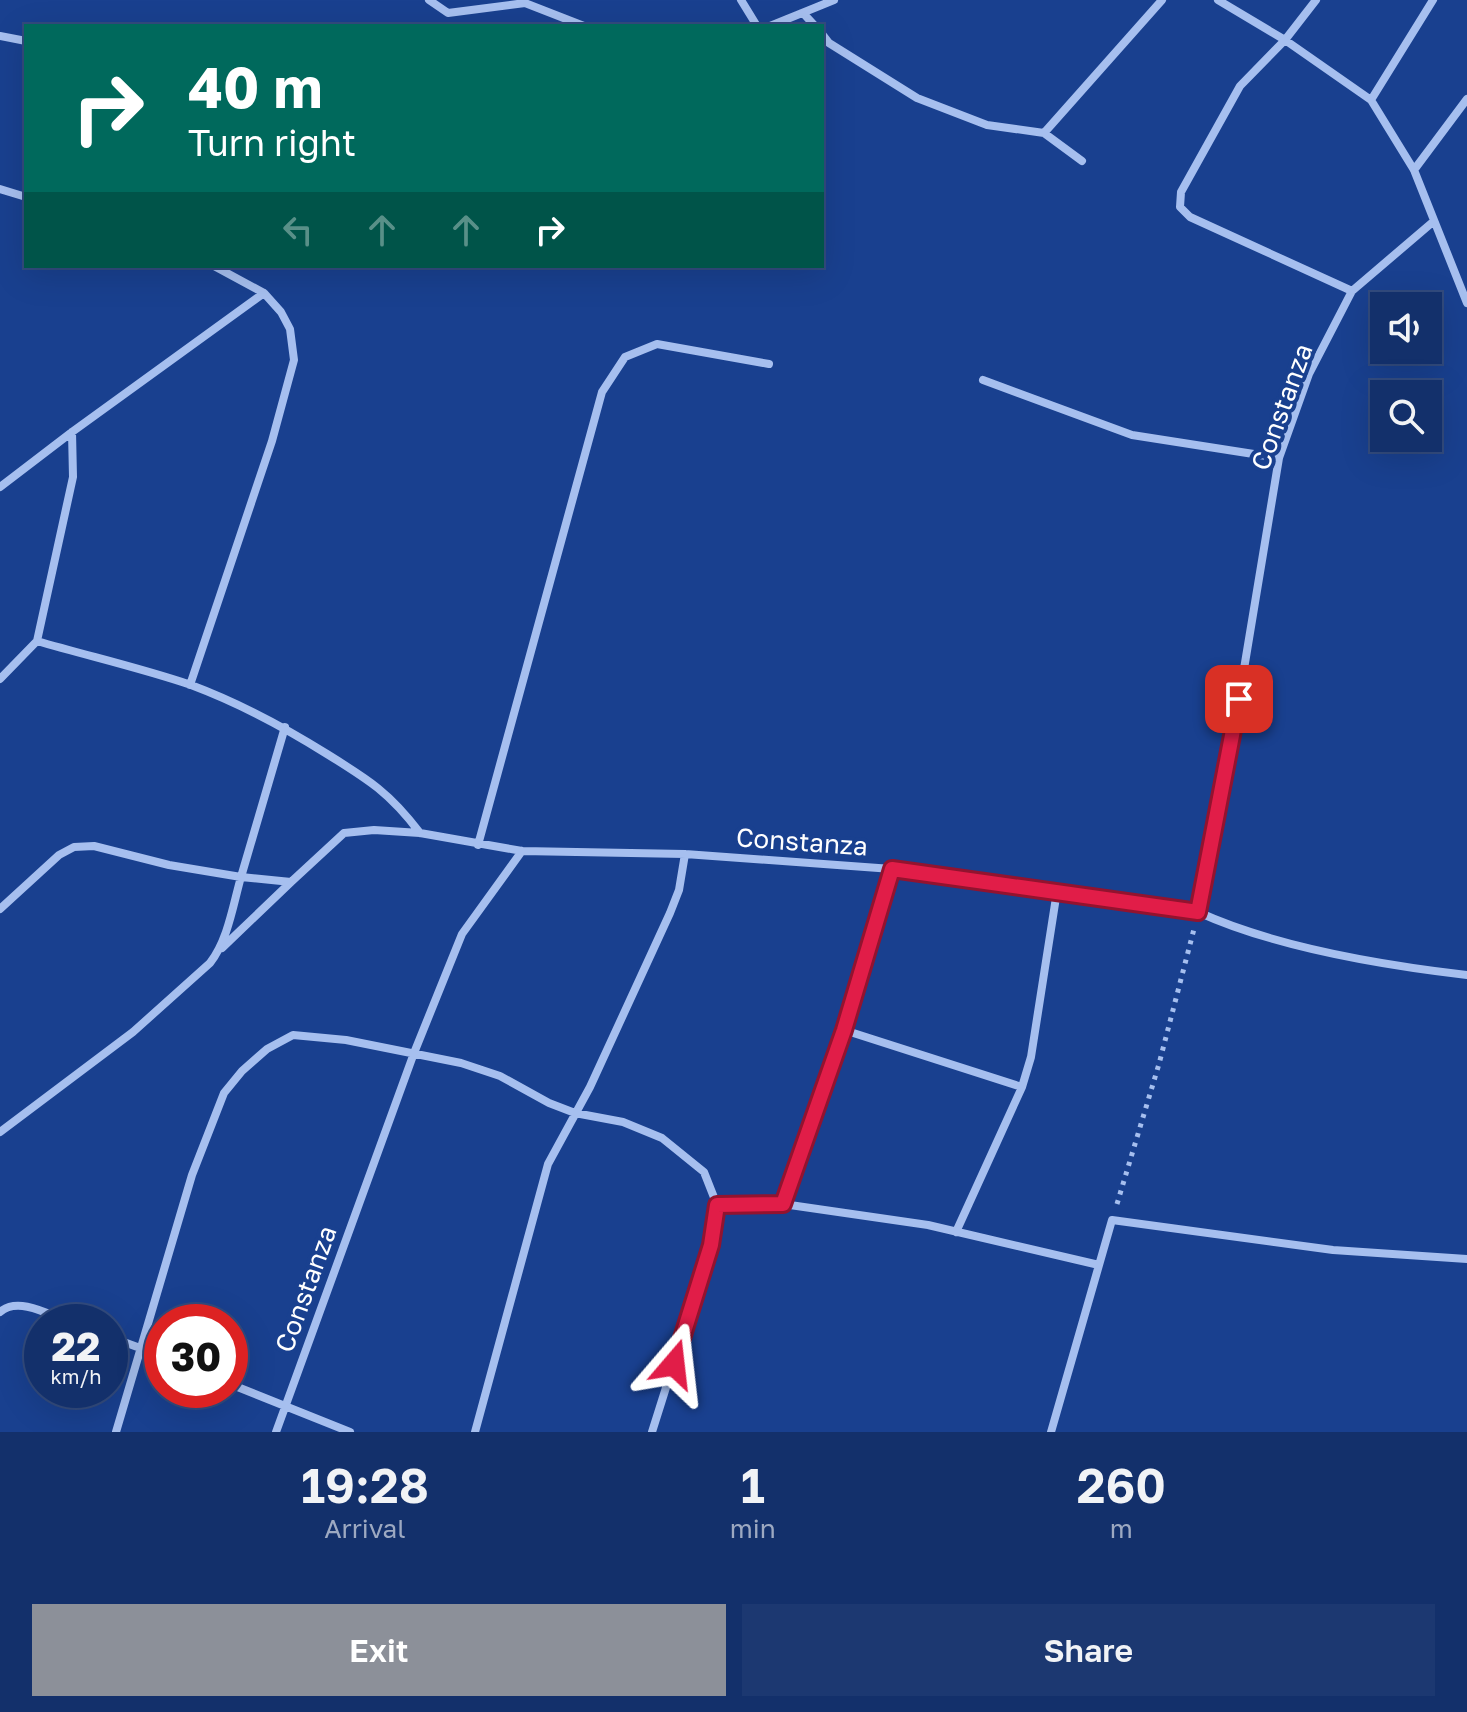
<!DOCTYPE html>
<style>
body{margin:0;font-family:"Golos Text",sans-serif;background:#1c3871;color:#f1f3f6;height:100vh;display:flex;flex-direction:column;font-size:30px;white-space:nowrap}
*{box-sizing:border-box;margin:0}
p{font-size:26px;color:#9da9c1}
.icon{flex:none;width:44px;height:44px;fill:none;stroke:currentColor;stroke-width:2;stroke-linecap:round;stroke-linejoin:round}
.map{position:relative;height:1432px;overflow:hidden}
.side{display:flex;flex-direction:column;background:#13306b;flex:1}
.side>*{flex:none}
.guide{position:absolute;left:24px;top:24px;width:800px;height:244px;border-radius:0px;box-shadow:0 8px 32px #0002,0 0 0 2px #324b7e;background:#00695c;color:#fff;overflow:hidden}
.buttons{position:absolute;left:1370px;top:292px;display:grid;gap:16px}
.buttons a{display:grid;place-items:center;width:72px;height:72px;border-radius:0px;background:#13306b;box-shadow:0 8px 32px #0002,0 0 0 2px #324b7e;font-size:40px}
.speed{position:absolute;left:24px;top:1304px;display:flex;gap:16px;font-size:40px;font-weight:700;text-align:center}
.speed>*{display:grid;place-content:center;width:104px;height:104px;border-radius:50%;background:#13306b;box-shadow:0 8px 32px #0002,0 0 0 2px #324b7e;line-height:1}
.speed small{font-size:20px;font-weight:400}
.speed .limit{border:12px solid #d22;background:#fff;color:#111}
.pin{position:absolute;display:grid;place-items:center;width:68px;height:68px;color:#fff;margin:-34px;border-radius:16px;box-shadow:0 4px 12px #0006}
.me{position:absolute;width:88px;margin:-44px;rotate:17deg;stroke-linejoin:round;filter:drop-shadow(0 0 6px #0008)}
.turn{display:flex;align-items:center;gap:28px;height:168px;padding:0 32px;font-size:36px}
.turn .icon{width:104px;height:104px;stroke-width:2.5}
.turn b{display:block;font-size:56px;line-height:68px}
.lanes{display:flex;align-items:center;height:76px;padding:0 32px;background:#0003;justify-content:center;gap:40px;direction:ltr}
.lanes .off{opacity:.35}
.eta{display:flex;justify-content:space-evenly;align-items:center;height:136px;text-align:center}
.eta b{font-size:48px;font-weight:600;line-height:56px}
.cta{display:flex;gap:16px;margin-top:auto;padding:16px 32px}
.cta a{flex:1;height:92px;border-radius:0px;background:#8c9099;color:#fff;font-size:32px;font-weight:600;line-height:92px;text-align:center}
.cta a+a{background:#1c3871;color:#f1f3f6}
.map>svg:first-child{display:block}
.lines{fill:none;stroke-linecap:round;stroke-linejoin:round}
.path{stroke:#a6bfef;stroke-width:5;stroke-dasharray:4 6;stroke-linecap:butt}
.minor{stroke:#a6bfef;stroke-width:8}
.route-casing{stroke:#92132f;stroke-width:20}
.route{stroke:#e11d48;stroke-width:14}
.labels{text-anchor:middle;stroke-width:8;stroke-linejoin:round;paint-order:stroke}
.street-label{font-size:26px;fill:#fff;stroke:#19408f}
</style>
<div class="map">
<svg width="1467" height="1432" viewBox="0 0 1467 1432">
<rect width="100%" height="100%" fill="#19408f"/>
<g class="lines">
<path class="path" d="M 1117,1204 L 1159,1064 L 1194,929"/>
<path class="minor" d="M 429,0 L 448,13 L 525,3 L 584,26
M 741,0 L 757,26
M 1218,0 L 1285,40 L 1371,100 L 1414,170 L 1467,303
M 1316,0 L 1285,40 L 1240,86 L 1181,192 L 1180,207 L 1190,217 L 1352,291
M 803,13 L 815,26
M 770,26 L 834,0
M 822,34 L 829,43 L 917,98 L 987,125 L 1044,133 L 1082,161
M 0,36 L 26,41
M 1371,100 L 1433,0
M 1044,133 L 1162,0
M 1414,170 L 1467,99
M 0,189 L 26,197
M 983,380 L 1132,435 L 1279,458
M 0,487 L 72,432 L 264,293
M 37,641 C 88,656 141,668 191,685 C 239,703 284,727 327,754 C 369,780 390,793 420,833
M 0,679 L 37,641 L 73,477 L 72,432
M 190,685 L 272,441 L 294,360 L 290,329 L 281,312 L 264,293 L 214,266
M 285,727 L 241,877 L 291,882 L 344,833 L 374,830 L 420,833 L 522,851 L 685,854 L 892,869 L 1198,912 L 1239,699 L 1279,458 L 1309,374 L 1352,291 L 1434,221
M 478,845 L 602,392 L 625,357 L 657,344 L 769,364
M 0,909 L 59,855 L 74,847 L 94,846 L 169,865 L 241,877 C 233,905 228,940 210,963 L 133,1032 L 0,1132
M 1198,912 C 1277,948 1381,965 1467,975
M 222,948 L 291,882
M 844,1030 L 1022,1087
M 783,1204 L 844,1030 L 892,869
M 717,1205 L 783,1204 L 928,1225 L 1099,1265
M 956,1232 L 1022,1087 L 1031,1057 L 1057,891
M 0,1312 C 18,1296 50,1315 69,1322
M 110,1337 L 162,1356
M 230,1384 L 350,1432
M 116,1432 L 192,1175 L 224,1093 L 242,1071 L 267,1049 L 293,1035 L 346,1040 L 461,1063 L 500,1076 L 549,1103 L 575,1113 L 623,1122 L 662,1138 L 704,1172 L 717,1205 L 711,1245 L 652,1432
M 276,1432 L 414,1053 L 462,934 L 522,851
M 475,1432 L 548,1164 L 590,1087 L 670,913 L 679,890 L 685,854
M 1051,1432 L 1112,1220 L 1333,1250 L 1467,1259"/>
</g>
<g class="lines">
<g class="route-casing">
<path id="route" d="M 674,1364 L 711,1245 L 717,1205 L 783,1204 L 844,1030 L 892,869 L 1198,912 L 1239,699"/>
</g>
<use href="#route" class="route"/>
</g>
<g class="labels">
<g class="street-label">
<text transform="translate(1282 407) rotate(-70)" y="9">Constanza</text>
<text transform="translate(802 842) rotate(4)" y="9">Constanza</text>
<text transform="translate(306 1289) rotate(-70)" y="9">Constanza</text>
</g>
</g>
</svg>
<div class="buttons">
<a><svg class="icon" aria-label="sound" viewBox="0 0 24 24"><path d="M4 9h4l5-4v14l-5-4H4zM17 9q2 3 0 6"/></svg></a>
<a><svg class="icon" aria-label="search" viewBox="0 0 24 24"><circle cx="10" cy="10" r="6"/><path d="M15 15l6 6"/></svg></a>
</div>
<div class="speed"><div>22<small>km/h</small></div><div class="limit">30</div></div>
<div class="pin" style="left:1239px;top:699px;background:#d93025"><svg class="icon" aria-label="arrive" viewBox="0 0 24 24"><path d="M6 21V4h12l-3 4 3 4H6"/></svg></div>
<svg class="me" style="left:674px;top:1364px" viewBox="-20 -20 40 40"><path d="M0-17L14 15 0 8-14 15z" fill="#e11d48" stroke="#fff" stroke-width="4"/></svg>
<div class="guide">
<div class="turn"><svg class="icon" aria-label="right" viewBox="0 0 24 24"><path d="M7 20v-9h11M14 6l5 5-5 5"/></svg><div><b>40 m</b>Turn right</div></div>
<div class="lanes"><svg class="icon off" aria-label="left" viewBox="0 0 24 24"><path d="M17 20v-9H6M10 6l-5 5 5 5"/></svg><svg class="icon off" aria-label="ahead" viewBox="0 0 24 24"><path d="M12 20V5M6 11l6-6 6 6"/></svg><svg class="icon off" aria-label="ahead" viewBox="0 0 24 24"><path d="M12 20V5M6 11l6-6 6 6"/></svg><svg class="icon" aria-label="right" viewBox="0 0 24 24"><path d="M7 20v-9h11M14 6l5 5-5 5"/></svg></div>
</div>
</div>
<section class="side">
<div class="eta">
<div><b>19:28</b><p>Arrival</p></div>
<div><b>1</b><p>min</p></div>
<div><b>260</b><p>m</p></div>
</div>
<div class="cta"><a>Exit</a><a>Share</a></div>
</section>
